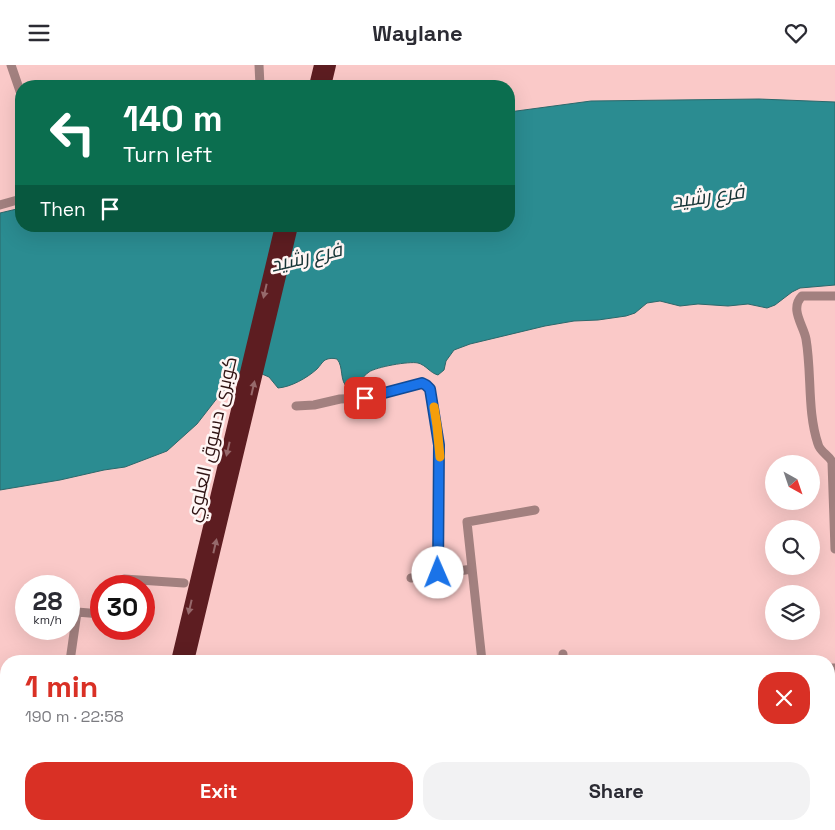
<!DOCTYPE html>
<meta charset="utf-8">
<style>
body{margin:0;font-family:"Space Grotesk",Cairo,sans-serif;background:#f2f2f3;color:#2b2b33;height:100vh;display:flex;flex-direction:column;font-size:19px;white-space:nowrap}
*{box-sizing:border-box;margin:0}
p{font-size:16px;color:#7c7c81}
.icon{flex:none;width:28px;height:28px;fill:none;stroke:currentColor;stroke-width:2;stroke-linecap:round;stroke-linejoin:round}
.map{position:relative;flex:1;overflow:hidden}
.drawer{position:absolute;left:0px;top:590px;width:835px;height:175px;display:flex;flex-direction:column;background:#fff;border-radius:20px 20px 0 0;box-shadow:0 5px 20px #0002}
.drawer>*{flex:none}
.hud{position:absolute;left:15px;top:15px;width:500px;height:152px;border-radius:20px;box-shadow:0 5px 20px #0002;background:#0b6e4f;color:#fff;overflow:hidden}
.needle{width:32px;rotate:140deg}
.controls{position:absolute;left:765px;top:390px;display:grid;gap:10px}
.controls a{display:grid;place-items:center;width:55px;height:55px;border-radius:50%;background:#fff;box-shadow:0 5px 20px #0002;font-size:25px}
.speed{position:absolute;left:15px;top:510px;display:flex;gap:10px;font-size:25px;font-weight:700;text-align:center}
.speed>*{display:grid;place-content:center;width:65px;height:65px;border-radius:50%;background:#fff;box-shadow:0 5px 20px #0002;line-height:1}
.speed small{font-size:12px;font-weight:400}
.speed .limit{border:8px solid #d22;background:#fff;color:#111}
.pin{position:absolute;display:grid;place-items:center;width:42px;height:42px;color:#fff;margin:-21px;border-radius:10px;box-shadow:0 2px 8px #0006}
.me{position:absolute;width:55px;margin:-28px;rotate:359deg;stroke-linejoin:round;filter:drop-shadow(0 0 4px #0008)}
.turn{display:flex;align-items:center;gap:18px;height:105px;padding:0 25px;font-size:22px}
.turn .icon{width:65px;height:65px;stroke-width:2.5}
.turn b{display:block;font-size:35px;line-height:42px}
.then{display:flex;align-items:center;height:48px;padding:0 25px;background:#0003;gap:10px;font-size:19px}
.round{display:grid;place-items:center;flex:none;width:52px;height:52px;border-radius:20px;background:#f2f2f3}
.overview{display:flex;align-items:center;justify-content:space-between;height:85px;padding:0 25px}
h1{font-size:30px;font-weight:600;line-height:38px;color:#d93025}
.button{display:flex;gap:10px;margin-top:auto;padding:10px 25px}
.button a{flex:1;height:58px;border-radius:20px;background:#d93025;color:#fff;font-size:20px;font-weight:600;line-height:58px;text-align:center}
.button a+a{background:#f2f2f3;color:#2b2b33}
header{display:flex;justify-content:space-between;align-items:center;height:65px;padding:0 25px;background:#fff;font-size:22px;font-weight:600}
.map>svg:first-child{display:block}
.water{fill:#2b8c91;stroke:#2c686b}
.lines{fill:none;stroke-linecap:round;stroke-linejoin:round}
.minor{stroke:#a2807f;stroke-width:9}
.highway{stroke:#5d1d21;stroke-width:12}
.oneway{fill:#96696b}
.route-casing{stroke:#114b97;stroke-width:12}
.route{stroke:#1a73e8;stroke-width:9}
.slow{stroke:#f59e0b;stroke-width:9}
.labels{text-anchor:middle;stroke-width:5;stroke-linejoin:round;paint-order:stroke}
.street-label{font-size:19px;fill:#2f1313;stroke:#fff6f5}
.water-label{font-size:20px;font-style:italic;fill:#173436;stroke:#fff6f5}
</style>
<header><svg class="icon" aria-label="menu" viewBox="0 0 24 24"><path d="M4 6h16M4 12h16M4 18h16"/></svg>Waylane<svg class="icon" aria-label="heart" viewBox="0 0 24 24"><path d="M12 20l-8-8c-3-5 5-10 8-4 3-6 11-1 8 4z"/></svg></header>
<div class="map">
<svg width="835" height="765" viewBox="0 0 835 765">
<rect width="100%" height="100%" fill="#fac9c8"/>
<path class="water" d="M 759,34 L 835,37 L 835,220 L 800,223 L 792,227 L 775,240 L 767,243 L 748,239 L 728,241 L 698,239 L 680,241 L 660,236 L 647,238 L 635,248 L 626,251 L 598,255 L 574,256 L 545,261 L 470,279 L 454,285 L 446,296 L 444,305 L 438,310 C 430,308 426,300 418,298 C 409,296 376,302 369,307 C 362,312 356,322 348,323 C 339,316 344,302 337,294 C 333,293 329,293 325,295 C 322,297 320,301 317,304 C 307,313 291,322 278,323 L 269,312 L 262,309 L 243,311 L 229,320 L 218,332 L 197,359 L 167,386 L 125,402 L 104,405 L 60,415 L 0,425 L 0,148 L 21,143 L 21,161 L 509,161 L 509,47 L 591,36 Z"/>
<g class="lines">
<path class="minor" d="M 11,0 L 21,29
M 259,0 L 260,21
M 0,140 L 21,134
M 835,231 L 802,231 C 789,244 804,261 806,274 C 812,309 807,346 818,379 C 820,387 829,390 832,397 L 835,484
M 296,341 L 314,340 L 340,334 L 365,333 L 422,319 L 429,322 L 437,361 L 439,380 L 438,508
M 411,513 L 472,504
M 118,521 L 120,516 L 124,514 L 184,518
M 563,589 L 563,596
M 70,596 L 77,547 L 101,549
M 482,596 L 467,457 L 535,445
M 829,603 L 835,603
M 0,706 L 6,706
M 829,712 L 835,715
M 230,759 L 235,765
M 506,759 L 521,763 L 525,759
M 600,759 L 613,765
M 688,759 L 699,765
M 646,765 L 652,759"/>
<path class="highway" d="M 315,21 L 320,0
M 325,21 L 330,0
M 177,596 L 281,161
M 188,596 L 292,161
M 136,765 L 138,759
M 147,765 L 149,759"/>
</g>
<defs><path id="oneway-solid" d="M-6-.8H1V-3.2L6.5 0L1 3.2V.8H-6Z" transform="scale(1.25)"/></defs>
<g class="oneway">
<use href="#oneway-solid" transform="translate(265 226) rotate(103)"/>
<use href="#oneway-solid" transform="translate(253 323) rotate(-77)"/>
<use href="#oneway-solid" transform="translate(228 384) rotate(103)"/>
<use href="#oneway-solid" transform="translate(215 481) rotate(-77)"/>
<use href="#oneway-solid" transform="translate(190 542) rotate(103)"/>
</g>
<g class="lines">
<g class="route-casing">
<path id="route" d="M 365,333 L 422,318 L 426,320 L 430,324 L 439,380 L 438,508"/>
</g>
<use href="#route" class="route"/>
<path class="slow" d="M 434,342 L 437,361 L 440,392"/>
</g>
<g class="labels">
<g class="street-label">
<text transform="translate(211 374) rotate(-77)" y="7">كوبرى دسوق العلوي</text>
</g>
<g class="water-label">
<text transform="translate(708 131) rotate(-8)" y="7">فرع رشيد</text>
<text transform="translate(306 192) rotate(-13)" y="7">فرع رشيد</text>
</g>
</g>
</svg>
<div class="controls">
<a><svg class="needle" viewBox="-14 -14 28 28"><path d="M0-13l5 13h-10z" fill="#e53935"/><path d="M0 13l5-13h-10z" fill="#7c7c81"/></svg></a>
<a><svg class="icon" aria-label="search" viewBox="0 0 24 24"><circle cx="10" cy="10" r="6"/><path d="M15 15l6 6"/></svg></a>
<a><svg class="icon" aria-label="layers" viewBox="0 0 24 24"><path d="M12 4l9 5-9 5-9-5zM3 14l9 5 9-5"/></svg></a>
</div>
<div class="speed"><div>28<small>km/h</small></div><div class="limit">30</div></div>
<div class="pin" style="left:365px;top:333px;background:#d93025"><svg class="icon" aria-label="arrive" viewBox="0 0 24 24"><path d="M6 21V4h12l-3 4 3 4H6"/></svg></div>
<svg class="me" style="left:438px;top:508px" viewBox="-20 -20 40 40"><circle r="19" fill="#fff"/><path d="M0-13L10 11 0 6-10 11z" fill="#1a73e8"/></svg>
<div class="hud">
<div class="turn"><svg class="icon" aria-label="left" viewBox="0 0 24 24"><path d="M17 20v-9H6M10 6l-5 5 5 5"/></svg><div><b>140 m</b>Turn left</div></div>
<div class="then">Then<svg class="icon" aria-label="arrive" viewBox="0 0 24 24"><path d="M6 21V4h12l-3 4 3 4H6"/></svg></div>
</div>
<section class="drawer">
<div class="overview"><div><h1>1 min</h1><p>190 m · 22:58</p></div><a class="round" style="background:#d93025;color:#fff"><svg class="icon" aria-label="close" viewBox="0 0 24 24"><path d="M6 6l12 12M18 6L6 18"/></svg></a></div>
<div class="button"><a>Exit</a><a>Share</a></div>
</section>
</div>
